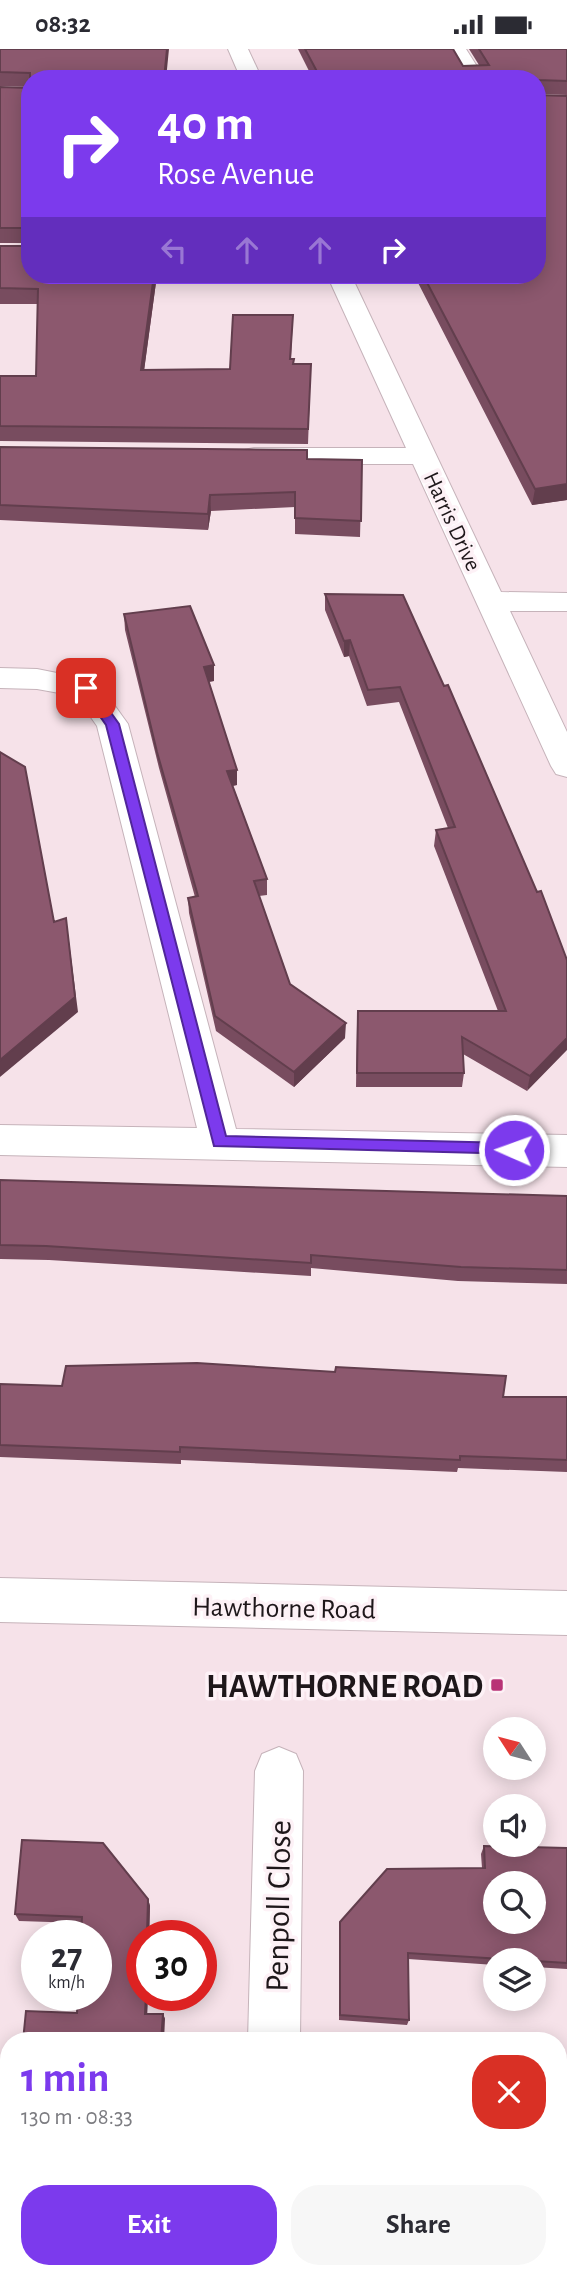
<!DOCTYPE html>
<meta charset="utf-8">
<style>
body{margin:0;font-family:"Alegreya Sans",sans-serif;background:#f7f7f7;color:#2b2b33;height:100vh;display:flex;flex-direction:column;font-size:26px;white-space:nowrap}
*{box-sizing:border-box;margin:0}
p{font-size:23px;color:#7c7c81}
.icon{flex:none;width:38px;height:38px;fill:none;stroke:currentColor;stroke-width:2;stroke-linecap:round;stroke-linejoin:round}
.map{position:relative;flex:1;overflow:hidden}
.sheet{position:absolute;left:0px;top:1983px;width:567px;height:247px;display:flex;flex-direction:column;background:#fff;border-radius:28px 28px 0 0;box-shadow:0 4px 18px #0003}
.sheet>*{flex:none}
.hud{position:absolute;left:21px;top:21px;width:525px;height:214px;border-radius:28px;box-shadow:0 4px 18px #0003;background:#7c3aed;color:#fff;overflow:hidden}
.needle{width:46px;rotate:306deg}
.fabs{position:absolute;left:483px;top:1668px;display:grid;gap:14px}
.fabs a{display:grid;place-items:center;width:63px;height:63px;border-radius:50%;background:#fff;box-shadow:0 4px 18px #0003;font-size:35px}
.speed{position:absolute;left:21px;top:1871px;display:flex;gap:14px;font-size:35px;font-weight:700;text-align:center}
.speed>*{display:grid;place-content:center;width:91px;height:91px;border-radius:50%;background:#fff;box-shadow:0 4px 18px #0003;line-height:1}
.speed small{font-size:18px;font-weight:400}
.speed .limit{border:10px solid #d22;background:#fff;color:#111}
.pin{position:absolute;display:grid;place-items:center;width:60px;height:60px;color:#fff;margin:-30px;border-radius:14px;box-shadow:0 4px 10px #0006}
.me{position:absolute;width:77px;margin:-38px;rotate:272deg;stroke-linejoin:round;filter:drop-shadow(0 0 5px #0008)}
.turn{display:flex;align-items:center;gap:24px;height:147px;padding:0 21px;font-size:32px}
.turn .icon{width:91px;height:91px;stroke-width:2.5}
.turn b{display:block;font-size:49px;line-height:60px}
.lanes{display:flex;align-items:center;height:66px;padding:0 21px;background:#0003;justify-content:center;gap:35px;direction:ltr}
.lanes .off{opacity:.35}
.round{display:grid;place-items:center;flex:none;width:74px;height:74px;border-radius:28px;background:#f7f7f7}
.head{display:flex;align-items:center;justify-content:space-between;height:119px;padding:0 21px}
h1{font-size:42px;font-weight:700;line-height:52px;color:#7c3aed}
.action{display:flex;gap:14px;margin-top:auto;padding:14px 21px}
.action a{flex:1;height:80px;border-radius:28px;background:#7c3aed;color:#fff;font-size:28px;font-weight:700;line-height:80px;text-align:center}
.action a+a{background:#f7f7f7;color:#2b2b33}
.status{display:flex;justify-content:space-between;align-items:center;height:49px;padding:0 35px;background:#fff;direction:ltr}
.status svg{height:19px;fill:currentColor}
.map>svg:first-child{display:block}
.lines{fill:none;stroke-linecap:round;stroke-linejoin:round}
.minor-casing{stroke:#c6b3ba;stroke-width:2}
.primary-casing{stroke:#c6b3ba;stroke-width:2}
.minor{fill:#fff;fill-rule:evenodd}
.primary{fill:#fff;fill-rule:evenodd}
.wall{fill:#784c5f}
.shaded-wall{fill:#623e4d}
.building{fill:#8c586e;stroke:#623e4d;stroke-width:2;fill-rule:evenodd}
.route{fill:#7c3aed;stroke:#51269a;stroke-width:2}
.poi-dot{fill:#b83276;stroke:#fdf1f6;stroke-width:2.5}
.labels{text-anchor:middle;stroke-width:7;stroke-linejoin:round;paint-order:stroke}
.far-street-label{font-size:23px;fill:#1e171a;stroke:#fdf1f6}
.street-label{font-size:28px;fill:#1e171a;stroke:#fdf1f6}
.near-poi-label{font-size:33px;font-weight:bold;fill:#1e171a;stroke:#fdf1f6;text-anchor:end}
.near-street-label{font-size:33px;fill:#1e171a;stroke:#fdf1f6}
</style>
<div class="status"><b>08:32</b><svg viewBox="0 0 49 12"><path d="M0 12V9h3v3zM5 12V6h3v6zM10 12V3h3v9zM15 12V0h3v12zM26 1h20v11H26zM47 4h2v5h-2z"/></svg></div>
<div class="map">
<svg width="567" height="2229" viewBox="0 0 567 2229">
<rect width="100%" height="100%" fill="#f6e2e9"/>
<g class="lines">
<g class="minor-casing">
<path id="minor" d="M 228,0 L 248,0 L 262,30 L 241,30 Z
M 446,0 L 466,0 L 485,30 L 464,30 Z
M 327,226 L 351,226 L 501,543 L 567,544 L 567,562 L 510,562 L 567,683 L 567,728 L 556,725 L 551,717 L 413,415 L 254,415 L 244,413 L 240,407 L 244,401 L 254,399 L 406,399 Z
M 0,619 L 37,620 L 97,632 L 128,675 L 236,1080 L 567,1086 L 567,1118 L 0,1106 L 0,1076 L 197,1079 L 97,677 L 76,647 L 37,640 L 0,639 Z
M 279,1698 L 296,1705 L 303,1722 L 300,1992 L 248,1992 L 255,1722 L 262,1705 Z
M 240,2221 L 296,2221 L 295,2229 L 239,2229 Z"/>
</g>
<g class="primary-casing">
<path id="primary" d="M 0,1529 L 567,1542 L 567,1586 L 0,1573 Z"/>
</g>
<use href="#minor" class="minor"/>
<use href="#primary" class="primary"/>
</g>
<path class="wall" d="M 0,0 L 166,30 L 30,38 L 0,37 Z
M 298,0 L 453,0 L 463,17 L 479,16 L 469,0 L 567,0 L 567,46 L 537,45 L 537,30 L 313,30 Z
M 0,38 L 30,39 L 30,194 L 0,194 Z
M 0,197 L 157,226 L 144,321 L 230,320 L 293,266 L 291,310 L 294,315 L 311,315 L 308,395 L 0,392 L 0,327 L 36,327 L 38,255 L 0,255 Z
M 414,226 L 537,226 L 567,451 L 532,456 Z
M 0,398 L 307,410 L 362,411 L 360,488 L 295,485 L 295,458 L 211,462 L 208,481 L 0,471 Z
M 325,545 L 403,546 L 567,911 L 527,1042 L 463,1005 L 464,1024 L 462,1038 L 356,1038 L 357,976 L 498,962 L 434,797 L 436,781 L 448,779 L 399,653 L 367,657 L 349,607 L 344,608 L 325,561 Z
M 124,565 L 214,616 L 214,632 L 209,633 L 237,736 L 233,737 L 267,830 L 267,846 L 259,847 L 290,935 L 345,989 L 294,1038 L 216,982 L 189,864 L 188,849 L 195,848 L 159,719 L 125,581 Z
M 0,1131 L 567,1147 L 567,1235 L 458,1232 L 311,1219 L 311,1227 L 49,1211 L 0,1210 Z
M 0,1335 L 503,1348 L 567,1348 L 567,1423 L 458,1419 L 457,1423 L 181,1411 L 181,1415 L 0,1408 Z
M 484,1797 L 567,1799 L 567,1920 L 534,1918 L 534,1911 L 495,1911 L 495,1916 L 408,1910 L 409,1971 L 407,1976 L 339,1971 L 340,1873 L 482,1819 L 481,1805 Z
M 148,1850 L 150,1857 L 147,1965 L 163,1965 L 165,1970 L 77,1964 L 81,1874 L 19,1872 L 15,1865 Z"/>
<path class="shaded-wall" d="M 167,0 L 169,0 L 166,30 L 164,30 Z
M 154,226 L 157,226 L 142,337 L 141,321 Z
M 567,435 L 567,451 L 532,456 L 535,440 Z
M 210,446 L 211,462 L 208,481 L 208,465 Z
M 350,591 L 349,607 L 344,608 L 344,592 Z
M 214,616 L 214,632 L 205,633 L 204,618 Z
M 237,721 L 237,736 L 228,737 L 227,722 Z
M 66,869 L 78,963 L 0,1028 L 0,1011 Z
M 346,974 L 345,989 L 294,1038 L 294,1023 Z
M 567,989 L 567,1001 L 527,1042 L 530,1027 Z
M 148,1850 L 150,1857 L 149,1886 L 147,1886 Z
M 146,1946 L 148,1946 L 147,1970 L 145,1965 Z
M 163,1965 L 165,1970 L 164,1992 L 161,1992 Z"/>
<path class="building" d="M 0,0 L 167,0 L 164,30 L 30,30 L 30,24 L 0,23 Z
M 305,0 L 453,0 L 463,17 L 489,16 L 479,0 L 567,0 L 567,32 L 537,31 L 537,30 L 321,30 Z
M 0,38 L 30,39 L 30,179 L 0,179 Z
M 537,46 L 567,47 L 567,435 L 535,440 L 423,226 L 537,226 Z
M 0,197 L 30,197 L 30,226 L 154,226 L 141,321 L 230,320 L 233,266 L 293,266 L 290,310 L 294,310 L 293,315 L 311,315 L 308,380 L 0,377 L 0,327 L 36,327 L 38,240 L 0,239 Z
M 0,398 L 307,401 L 307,410 L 362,411 L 361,472 L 295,469 L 295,443 L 210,446 L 208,465 L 0,456 Z
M 325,545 L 403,546 L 444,637 L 448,636 L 537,843 L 541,842 L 567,911 L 567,989 L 530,1027 L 462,988 L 464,1024 L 357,1024 L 358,962 L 506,962 L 436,781 L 455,778 L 400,638 L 368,641 L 350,591 L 344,592 Z
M 190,557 L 214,616 L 204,618 L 237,721 L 227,722 L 267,830 L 254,832 L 290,935 L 346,974 L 294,1023 L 215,967 L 188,849 L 198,847 L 157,703 L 124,565 Z
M 0,703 L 25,718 L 54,873 L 66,869 L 75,948 L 0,1011 Z
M 0,1131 L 567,1147 L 567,1221 L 461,1218 L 311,1206 L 311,1214 L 46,1197 L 0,1196 Z
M 197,1314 L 335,1323 L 336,1318 L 506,1327 L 503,1348 L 567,1348 L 567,1411 L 460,1407 L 460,1411 L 180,1398 L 180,1403 L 0,1396 L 0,1335 L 62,1337 L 66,1317 Z
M 22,1791 L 103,1794 L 148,1850 L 147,1886 L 142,1886 L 142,1946 L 146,1946 L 145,1965 L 163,1965 L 161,1992 L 23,1992 L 26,1962 L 77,1964 L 78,1946 L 96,1946 L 96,1886 L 81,1886 L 82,1868 L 15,1865 Z
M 484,1797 L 567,1799 L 567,1914 L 408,1904 L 409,1971 L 340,1966 L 340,1873 L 387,1820 L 485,1819 ZM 495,1834 L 534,1834 L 534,1872 L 495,1872 Z
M 9,2117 L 9,2150 L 5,2150 Z
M 558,2180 L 567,2181 L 567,2229 L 370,2229 L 370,2221 L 558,2221 Z
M 37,2221 L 150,2221 L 149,2229 L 36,2229 Z"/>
<path class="route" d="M 86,634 L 91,636 L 119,675 L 226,1087 L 514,1094 L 519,1096 L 519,1105 L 214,1097 L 106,676 L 80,639 Z"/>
<rect class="poi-dot" x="490" y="1629" width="14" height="14" rx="3.5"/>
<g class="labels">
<g class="far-street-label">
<text transform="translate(453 472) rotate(65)" y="8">Harris Drive</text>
</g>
<g class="street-label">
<text transform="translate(284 1558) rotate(1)" y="10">Hawthorne Road</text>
</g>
<g class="near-poi-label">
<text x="483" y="1648">HAWTHORNE ROAD</text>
</g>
<g class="near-street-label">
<text transform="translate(277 1857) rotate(-89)" y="12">Penpoll Close</text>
</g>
</g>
</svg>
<div class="fabs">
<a><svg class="needle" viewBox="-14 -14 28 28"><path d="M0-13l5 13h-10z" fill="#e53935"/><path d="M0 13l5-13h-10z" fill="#7c7c81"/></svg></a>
<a><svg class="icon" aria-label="sound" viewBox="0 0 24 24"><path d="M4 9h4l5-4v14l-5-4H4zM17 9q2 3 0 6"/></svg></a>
<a><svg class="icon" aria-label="search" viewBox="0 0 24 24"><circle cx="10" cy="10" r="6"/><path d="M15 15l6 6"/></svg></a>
<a><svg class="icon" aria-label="layers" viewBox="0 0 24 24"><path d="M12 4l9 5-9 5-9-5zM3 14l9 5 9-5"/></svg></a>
</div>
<div class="speed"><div>27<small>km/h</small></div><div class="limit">30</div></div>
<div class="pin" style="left:86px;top:639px;background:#d93025"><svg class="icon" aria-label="arrive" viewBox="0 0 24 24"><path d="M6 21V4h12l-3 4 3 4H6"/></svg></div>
<svg class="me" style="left:514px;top:1101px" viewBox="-20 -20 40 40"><circle r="17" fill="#7c3aed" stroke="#fff" stroke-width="3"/><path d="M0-11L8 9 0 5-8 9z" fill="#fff"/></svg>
<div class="hud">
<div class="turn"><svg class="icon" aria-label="right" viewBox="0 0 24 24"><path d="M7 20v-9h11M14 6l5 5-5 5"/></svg><div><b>40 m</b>Rose Avenue</div></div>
<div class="lanes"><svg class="icon off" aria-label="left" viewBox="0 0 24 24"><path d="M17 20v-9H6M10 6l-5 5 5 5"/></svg><svg class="icon off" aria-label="ahead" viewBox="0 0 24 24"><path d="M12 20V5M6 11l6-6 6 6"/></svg><svg class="icon off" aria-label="ahead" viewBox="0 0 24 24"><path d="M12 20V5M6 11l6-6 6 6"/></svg><svg class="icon" aria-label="right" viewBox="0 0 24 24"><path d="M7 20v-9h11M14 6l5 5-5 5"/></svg></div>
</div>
<section class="sheet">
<div class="head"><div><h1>1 min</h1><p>130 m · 08:33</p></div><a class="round" style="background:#d93025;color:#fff"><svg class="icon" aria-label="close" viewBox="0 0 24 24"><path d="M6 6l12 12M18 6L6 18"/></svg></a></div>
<div class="action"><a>Exit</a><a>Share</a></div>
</section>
</div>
